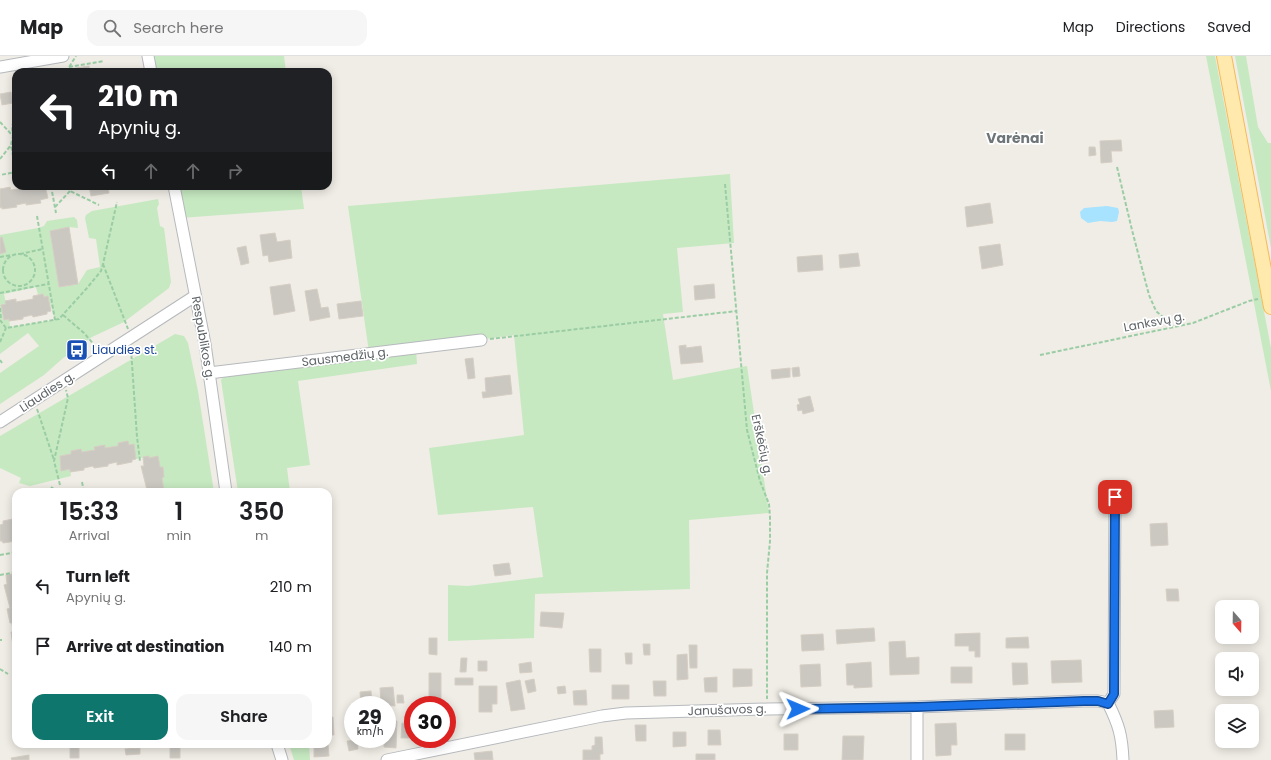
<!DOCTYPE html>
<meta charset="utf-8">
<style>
body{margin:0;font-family:Poppins,sans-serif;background:#f6f6f6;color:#202124;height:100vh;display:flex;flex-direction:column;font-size:15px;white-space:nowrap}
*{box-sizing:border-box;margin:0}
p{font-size:13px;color:#757577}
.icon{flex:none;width:22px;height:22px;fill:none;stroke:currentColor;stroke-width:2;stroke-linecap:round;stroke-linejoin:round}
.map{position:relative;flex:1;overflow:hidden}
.details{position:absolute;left:12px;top:432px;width:320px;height:260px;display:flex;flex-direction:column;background:#fff;border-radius:12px;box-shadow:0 2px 10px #0003}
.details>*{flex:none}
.hud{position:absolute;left:12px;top:12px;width:320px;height:122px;border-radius:12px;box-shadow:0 2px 10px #0003;background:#202124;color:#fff;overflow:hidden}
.needle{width:26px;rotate:160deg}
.controls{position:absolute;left:1215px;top:544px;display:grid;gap:8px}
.controls a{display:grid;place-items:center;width:44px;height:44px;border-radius:8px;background:#fff;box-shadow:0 2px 10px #0003;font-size:20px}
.speed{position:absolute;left:344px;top:640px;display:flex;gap:8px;font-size:20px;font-weight:700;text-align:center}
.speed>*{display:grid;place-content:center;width:52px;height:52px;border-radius:50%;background:#fff;box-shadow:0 2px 10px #0003;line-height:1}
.speed small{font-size:10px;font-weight:400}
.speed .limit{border:6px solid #d22;background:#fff;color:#111}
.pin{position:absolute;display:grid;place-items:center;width:34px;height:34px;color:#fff;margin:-17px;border-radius:8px;box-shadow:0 2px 6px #0006}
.me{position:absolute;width:44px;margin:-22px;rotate:89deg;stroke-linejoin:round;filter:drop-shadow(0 0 3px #0008)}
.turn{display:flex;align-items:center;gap:14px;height:84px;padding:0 20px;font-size:18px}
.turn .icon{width:52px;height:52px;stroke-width:2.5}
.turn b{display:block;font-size:28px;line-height:34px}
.lanes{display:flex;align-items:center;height:38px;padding:0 20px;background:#0003;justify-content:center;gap:20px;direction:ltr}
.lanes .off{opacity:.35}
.eta{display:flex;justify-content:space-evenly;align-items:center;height:68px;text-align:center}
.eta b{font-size:24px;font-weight:600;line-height:28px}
.action{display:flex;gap:8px;margin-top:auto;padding:8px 20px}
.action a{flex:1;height:46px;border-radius:12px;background:#0f766e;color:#fff;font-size:16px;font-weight:600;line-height:46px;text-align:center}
.action a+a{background:#f6f6f6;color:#202124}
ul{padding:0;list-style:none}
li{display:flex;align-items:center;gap:12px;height:60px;padding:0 20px}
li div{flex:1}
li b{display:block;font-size:15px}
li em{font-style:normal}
header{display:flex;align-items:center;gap:24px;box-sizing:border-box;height:56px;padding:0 20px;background:#fff;border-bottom:1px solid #e0e0e0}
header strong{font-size:19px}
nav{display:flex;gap:22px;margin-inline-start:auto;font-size:14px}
.search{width:280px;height:36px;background:#f6f6f6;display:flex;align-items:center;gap:10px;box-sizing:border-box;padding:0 14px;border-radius:12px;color:#757577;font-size:15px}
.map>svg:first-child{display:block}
.green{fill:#c6e9c1;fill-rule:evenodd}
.water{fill:#a7e2ff}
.building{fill:#cbc8c2;stroke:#d6cec4}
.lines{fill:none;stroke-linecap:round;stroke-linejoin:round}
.minor-casing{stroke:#b6b9bd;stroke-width:13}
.major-casing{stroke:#f8ba57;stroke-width:16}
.path{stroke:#9bcda5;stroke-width:2;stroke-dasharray:4 2;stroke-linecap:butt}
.minor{stroke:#fff;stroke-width:11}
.major{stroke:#ffe9ac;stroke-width:14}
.route-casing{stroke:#114b97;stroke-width:10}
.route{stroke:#1a73e8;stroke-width:7}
.labels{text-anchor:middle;stroke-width:3.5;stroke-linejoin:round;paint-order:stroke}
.street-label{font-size:12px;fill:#5d6367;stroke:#fff}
.transit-label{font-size:12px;fill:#164399;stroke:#fff;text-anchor:start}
.quarter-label{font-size:14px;font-weight:bold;fill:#6e7579;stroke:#fff}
</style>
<header>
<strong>Map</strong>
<div class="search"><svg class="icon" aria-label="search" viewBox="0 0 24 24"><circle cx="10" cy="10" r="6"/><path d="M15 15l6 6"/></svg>Search here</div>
<nav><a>Map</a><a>Directions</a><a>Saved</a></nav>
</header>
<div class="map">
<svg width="1271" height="704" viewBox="0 0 1271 704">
<rect width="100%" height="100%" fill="#f0ede6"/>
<path class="green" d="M 148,0 L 284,0 L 286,16 L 151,16 Z
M 1206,0 L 1215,0 L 1271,292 L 1271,335 Z
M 1235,0 L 1246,0 L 1258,71 L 1268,87 L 1271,87 L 1271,192 Z
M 730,118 L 734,187 L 677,192 L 683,256 L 663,258 L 673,324 L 747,310 L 769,457 L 689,464 L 690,533 L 535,538 L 534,582 L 448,585 L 448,529 L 468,530 L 543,521 L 533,451 L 438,459 L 429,392 L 524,379 L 514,279 L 416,293 L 417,308 L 298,325 L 310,409 L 287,412 L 290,436 L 238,436 L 221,324 L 224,320 L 370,303 L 348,150 Z
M 174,130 L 301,130 L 304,153 L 180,162 Z
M 158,143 L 159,148 L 157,152 L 160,170 L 164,172 L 171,226 L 169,232 L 124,266 L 92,281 L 62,303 L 44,319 L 0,348 L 0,317 L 39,290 L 28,277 L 0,298 L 0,179 L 38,172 L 44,170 L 47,165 L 74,161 L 77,164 L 78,172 L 69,171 L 50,175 L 59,231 L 78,228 L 87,214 L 100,211 L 96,183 L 89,182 L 85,162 L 86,159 L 92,155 ZM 36,231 L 38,239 L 43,238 L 44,241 L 48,240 L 55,264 L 10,271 L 9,263 L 4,264 L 1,249 L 6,248 L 4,238 Z
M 175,278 L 184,280 L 188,287 L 198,335 L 214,436 L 164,435 L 162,422 L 164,421 L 163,411 L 160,411 L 158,400 L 149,402 L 149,400 L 136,403 L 134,388 L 129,389 L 128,386 L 118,387 L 118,390 L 105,392 L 105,390 L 94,391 L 95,394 L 82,396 L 81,393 L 71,395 L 71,398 L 60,400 L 61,415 L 70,413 L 71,420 L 30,430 L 19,427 L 21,422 L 0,412 L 0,380 Z
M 289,688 L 309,688 L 310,704 L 294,704 Z"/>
<path class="water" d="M 1107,150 L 1118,152 L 1119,156 L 1117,165 L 1112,166 L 1100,165 L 1088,167 L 1081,162 L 1080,156 L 1084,152 Z"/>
<path class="building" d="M 89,10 L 90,16 L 71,16 L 70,13 Z
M 11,36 L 13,47 L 2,49 L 0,38 Z
M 1121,84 L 1122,95 L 1111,95 L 1112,106 L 1101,107 L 1100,85 Z
M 1089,91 L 1095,91 L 1096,99 L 1089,100 Z
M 23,130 L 45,130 L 48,142 L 40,144 L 41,147 L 26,149 L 26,147 L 16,149 L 17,151 L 2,153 L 2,151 L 0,152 L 0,133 L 10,131 L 11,134 L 24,132 Z
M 89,130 L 108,130 L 109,137 L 91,140 Z
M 990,147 L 993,167 L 967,171 L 965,151 Z
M 69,171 L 78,228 L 59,231 L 50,175 Z
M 275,177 L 277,186 L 290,184 L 292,202 L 269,206 L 268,199 L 263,200 L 260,179 Z
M 2,181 L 6,196 L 0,198 L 0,182 Z
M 1000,188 L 1003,209 L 982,213 L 979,191 Z
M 246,190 L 249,207 L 241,209 L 237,192 Z
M 858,197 L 860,210 L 840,212 L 839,199 Z
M 822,199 L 823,214 L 798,216 L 797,201 Z
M 290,228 L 295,255 L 274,259 L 270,231 Z
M 714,228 L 715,242 L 695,244 L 694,230 Z
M 317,233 L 321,252 L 328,251 L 330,261 L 310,265 L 305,235 Z
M 43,238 L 44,241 L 48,240 L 51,255 L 47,256 L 47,258 L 33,261 L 32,259 L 23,261 L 23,263 L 9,265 L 9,263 L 4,264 L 1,249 L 6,248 L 5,245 L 16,243 L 16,246 L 33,243 L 33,240 Z
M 361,245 L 363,260 L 339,263 L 337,248 Z
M 686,289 L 686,292 L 701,290 L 703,306 L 681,308 L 679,290 Z
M 473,302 L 475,322 L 468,323 L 465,303 Z
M 799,311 L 800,320 L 793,321 L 792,312 Z
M 790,312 L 790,321 L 772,323 L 771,314 Z
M 510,319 L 512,338 L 483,342 L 482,336 L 486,336 L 485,322 Z
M 810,340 L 814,355 L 803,358 L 802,354 L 798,355 L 797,349 L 800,348 L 798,343 Z
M 128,385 L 129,389 L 134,388 L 136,403 L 132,404 L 132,406 L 117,409 L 117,406 L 108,408 L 108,410 L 94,412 L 93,410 L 84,412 L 84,414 L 70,416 L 70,413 L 61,415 L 60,400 L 71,398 L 71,395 L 81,393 L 82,396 L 95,394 L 94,391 L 105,389 L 105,392 L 118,390 L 118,387 Z
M 149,400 L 149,402 L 158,400 L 160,411 L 163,411 L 164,421 L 162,422 L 164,435 L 167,434 L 167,436 L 145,436 L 145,434 L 147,434 L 141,410 L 144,410 L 143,401 Z
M 13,463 L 14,466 L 16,466 L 16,485 L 3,487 L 2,485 L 0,485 L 0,469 L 3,468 L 3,465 Z
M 1167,467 L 1168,489 L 1151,490 L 1150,468 Z
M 509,507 L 511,518 L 495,520 L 493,509 Z
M 12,518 L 12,520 L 16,520 L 16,592 L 16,590 L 13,590 L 11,576 L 13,576 L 12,567 L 10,567 L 7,553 L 10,552 L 4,529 L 7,528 L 6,519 Z
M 1166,533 L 1178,533 L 1179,545 L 1167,545 Z
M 541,556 L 564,557 L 562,572 L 540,570 Z
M 874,572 L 875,585 L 837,588 L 836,574 Z
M 980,577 L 980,601 L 975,601 L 975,595 L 969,595 L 969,590 L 955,590 L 955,578 Z
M 823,578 L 824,594 L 802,595 L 801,579 Z
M 1028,581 L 1029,592 L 1006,592 L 1006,582 Z
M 429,582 L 437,582 L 437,599 L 429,598 Z
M 905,585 L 906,602 L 919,601 L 919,618 L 890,619 L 889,586 Z
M 643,588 L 650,588 L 650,599 L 644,599 Z
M 689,589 L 697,589 L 697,612 L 690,612 Z
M 589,593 L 601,593 L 601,616 L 590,616 Z
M 625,597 L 632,597 L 632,608 L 626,608 Z
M 687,598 L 688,623 L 677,624 L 677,599 Z
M 461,602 L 467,602 L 466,616 L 460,616 Z
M 1081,604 L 1082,626 L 1052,627 L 1051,605 Z
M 478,605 L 487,605 L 487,615 L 478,615 Z
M 531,606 L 532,616 L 520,617 L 519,608 Z
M 871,606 L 872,631 L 854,632 L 854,629 L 847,629 L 846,608 Z
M 1012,607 L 1027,607 L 1028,628 L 1013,629 Z
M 820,608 L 821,630 L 801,631 L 800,609 Z
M 951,611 L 972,611 L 972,627 L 951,627 Z
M 733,613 L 752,613 L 752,630 L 733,631 Z
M 429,617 L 441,617 L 441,646 L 429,646 Z
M 717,621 L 717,636 L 705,636 L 704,622 Z
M 455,622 L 473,622 L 473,629 L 455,629 Z
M 534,623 L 536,635 L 528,637 L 525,625 Z
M 520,624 L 525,653 L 511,655 L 506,627 Z
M 653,625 L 666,625 L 666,640 L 654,640 Z
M 612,629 L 629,629 L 629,643 L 612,643 Z
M 479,630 L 497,630 L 497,648 L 492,648 L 492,656 L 479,656 Z
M 565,630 L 566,637 L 558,638 L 557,631 Z
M 393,631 L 395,650 L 381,649 L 380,632 Z
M 586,634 L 587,649 L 574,649 L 573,635 Z
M 371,635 L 372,649 L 361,649 L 360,636 Z
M 397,639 L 403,639 L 404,647 L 397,647 Z
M 1173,654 L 1174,671 L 1155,672 L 1154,655 Z
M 328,661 L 333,661 L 334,679 L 328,679 Z
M 387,665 L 397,665 L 396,692 L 384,691 L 384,683 L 387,683 Z
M 402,667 L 411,668 L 411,682 L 401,682 Z
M 956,667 L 957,689 L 951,689 L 951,699 L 936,700 L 935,668 Z
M 635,669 L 646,669 L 646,685 L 636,685 Z
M 708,674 L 720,674 L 721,689 L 708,689 Z
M 673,676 L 686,676 L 686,690 L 673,691 Z
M 784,678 L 798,678 L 798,694 L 784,694 Z
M 1005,678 L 1025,678 L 1025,694 L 1005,694 Z
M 843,680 L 864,680 L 863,704 L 842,704 Z
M 595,681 L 602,681 L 603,698 L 600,698 L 600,704 L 583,704 L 583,694 L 592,694 L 592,690 L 595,689 Z
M 357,684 L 358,693 L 349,695 L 347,685 Z
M 70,688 L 79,688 L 79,702 L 70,702 Z
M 170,688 L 180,688 L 180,702 L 170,702 Z
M 314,688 L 328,688 L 329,700 L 314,701 Z
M 140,692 L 140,698 L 126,699 L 125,693 Z
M 492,695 L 493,704 L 475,704 L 474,697 Z
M 696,698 L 715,698 L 715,704 L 696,704 Z
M 29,699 L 29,704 L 12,704 L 11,702 Z"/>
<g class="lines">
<g class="minor-casing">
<path id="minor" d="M 148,0 L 151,16
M 0,11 L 63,0
M 174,130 L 205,288 L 226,436
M 209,317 L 481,284
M 0,366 L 195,240
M 1108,647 L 1114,638 L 1115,441
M 277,688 L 282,704
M 387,704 L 602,660 L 626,657 L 768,653 L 917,651 L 1083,645 L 1098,645 L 1108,647 C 1119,669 1122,680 1123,704
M 917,704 L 917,651"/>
</g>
<g class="major-casing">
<path id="major" d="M 1224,0 L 1271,251"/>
</g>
<path class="path" d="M 69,11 L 104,5
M 66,16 L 76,0
M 16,60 C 11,69 11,77 16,85
M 0,66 L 13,80 L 11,89 L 16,116 L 0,119
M 0,103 L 11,89
M 1117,111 L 1132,174 L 1149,239 L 1156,255 L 1173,270
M 725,128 L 747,374 L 760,425 L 769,448 L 770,461 L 770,485 L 767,517 L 767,643
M 51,130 L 56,157
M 69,130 L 70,135 L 99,149
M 55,151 L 70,135
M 37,160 L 55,264
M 20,198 L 43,193
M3 214a16 16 0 1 1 32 0a16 16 0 1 1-32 0Z
M 0,201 L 12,199
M 103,208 L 128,273
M 0,237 L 48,228
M 0,252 L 1,264
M 63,259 L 84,277 L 97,292
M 0,264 L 6,272 L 59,263 L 87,232 L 101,215 L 103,208 L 117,146
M 490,283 L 737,255
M 0,286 L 6,272
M 131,293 L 137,381 L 140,405
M 1040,299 L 1193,267 L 1249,245 L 1258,243
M 0,304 L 2,307
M 37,353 L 54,404
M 82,426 L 84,436
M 60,429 L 54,405 L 68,342 L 66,334
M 51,431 L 58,436
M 0,499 L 16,496
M 0,519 L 16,516
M 0,584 L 2,584
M 0,613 L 8,618"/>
<use href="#minor" class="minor"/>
<use href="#major" class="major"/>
</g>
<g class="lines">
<g class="route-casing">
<path id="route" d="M 798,653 L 917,651 L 1084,645 L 1098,645 L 1108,648 L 1114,638 L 1115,441"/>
</g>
<use href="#route" class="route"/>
</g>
<defs>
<g id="bus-square" transform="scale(1.15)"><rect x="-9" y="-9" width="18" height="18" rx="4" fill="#1a4fb4" stroke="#fff"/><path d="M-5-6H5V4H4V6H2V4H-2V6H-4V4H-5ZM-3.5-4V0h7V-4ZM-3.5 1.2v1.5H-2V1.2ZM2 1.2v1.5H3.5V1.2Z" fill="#fff"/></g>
</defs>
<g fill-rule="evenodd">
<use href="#bus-square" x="77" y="294"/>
</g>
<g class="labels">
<g class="street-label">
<text transform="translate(1154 266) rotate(-11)" y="4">Lanksvų g.</text>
<text transform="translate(203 282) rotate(80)" y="4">Respublikos g.</text>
<text transform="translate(345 301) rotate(-7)" y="4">Sausmedžių g.</text>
<text transform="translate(47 336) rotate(-33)" y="4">Liaudies g.</text>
<text transform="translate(762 389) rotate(78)" y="4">Erškėčių g.</text>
<text transform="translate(727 654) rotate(-2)" y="4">Janušavos g.</text>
</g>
<g class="transit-label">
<text x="92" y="298">Liaudies st.</text>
</g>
<g class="quarter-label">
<text x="1015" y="87">Varėnai</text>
</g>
</g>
</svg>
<div class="controls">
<a><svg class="needle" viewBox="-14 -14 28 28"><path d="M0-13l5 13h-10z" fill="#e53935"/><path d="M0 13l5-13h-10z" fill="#757577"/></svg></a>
<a><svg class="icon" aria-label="sound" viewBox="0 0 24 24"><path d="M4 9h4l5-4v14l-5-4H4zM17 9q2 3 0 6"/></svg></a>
<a><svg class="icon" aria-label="layers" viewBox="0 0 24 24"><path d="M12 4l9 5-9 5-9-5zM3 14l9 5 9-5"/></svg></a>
</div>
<div class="speed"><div>29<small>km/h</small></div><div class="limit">30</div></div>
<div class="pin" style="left:1115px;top:441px;background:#d93025"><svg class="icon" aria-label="arrive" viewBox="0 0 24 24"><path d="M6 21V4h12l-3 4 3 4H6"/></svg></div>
<svg class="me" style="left:798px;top:653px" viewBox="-20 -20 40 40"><path d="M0-17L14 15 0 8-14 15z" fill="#1a73e8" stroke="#fff" stroke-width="4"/></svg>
<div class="hud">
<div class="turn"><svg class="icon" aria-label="left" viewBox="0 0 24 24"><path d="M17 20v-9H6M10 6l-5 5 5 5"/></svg><div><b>210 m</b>Apynių g.</div></div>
<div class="lanes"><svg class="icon" aria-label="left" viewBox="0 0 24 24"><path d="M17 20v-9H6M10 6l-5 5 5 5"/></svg><svg class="icon off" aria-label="ahead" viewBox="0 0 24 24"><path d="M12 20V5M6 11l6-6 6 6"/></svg><svg class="icon off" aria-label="ahead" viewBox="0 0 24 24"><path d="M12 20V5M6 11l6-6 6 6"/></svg><svg class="icon off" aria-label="right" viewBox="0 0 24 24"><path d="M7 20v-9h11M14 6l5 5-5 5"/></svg></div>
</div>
<section class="details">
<div class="eta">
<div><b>15:33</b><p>Arrival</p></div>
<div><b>1</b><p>min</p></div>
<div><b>350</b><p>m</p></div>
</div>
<ul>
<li><svg class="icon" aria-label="left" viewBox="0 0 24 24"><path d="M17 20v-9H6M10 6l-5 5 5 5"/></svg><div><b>Turn left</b><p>Apynių g.</p></div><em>210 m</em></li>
<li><svg class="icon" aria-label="arrive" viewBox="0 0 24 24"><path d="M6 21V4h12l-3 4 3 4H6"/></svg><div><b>Arrive at destination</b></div><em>140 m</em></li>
</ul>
<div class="action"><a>Exit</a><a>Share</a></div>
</section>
</div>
